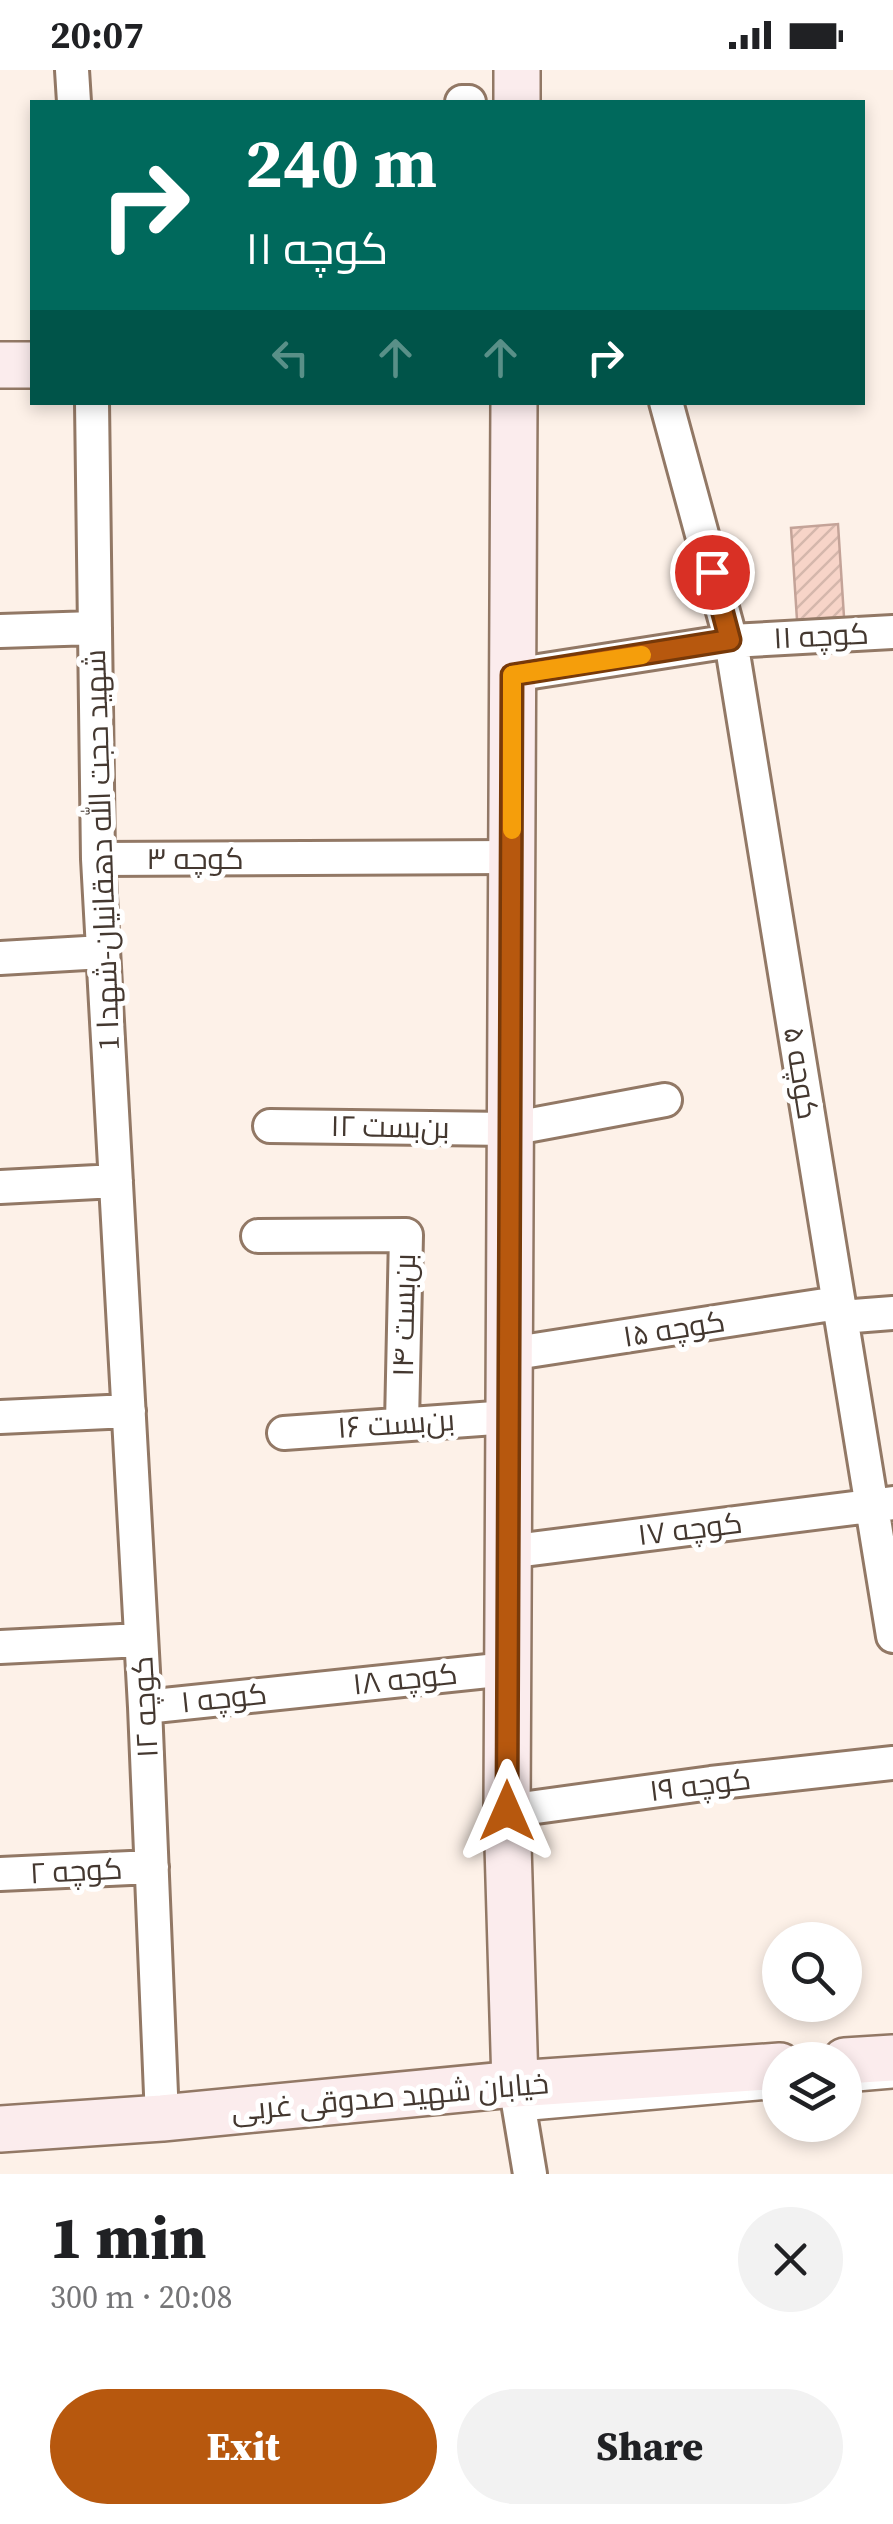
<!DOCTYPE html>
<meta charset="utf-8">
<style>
body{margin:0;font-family:"Source Serif 4",Cairo,serif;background:#f2f2f2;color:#202124;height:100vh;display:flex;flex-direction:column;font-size:38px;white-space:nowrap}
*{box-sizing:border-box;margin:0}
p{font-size:32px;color:#757577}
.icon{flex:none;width:55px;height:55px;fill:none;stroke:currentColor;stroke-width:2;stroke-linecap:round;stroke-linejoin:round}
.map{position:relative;height:2104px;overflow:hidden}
.details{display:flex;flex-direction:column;background:#fff;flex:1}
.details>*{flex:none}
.guide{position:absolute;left:30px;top:30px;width:835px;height:305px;border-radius:0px;box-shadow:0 5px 15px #0003;background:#00695c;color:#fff;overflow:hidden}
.tools{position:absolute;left:762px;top:1852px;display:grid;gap:20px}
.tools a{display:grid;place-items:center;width:100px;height:100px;border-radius:50%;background:#fff;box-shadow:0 5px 15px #0003;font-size:50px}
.pin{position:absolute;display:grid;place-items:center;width:85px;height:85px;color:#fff;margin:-42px;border:5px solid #fff;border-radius:50%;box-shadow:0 2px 10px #0007}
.me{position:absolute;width:110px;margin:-55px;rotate:0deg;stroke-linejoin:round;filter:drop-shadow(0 0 8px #0008)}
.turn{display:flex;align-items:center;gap:35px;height:210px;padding:0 50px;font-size:45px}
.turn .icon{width:130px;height:130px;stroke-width:2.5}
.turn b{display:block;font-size:70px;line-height:85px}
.lanes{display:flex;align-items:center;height:95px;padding:0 50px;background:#0003;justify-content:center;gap:50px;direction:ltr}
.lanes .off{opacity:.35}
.round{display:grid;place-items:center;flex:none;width:105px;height:105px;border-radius:52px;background:#f2f2f2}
.head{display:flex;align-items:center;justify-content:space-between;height:170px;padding:0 50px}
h1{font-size:60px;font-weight:800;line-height:75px}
.button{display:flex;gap:20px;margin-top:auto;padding:20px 50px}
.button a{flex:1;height:115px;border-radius:60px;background:#b7580e;color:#fff;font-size:40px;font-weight:800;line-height:115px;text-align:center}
.button a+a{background:#f2f2f2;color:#202124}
.status{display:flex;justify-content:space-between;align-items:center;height:70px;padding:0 50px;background:#fff;direction:ltr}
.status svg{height:28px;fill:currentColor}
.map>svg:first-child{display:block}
.building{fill:url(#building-hatch);stroke:#c4a398;stroke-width:2.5}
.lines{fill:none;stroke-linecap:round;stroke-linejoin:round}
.lane-casing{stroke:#927865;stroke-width:20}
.street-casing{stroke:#927865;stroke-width:38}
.secondary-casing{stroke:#927865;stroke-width:50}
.lane{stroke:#fff;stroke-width:15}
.street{stroke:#fff;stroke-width:32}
.secondary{stroke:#fbeced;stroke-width:45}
.route-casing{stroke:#773909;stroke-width:25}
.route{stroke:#b7580e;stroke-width:18}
.slow{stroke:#f59e0b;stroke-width:18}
.labels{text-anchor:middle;stroke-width:10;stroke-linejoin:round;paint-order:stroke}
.street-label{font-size:30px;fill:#443830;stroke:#fff}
</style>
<div class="status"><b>20:07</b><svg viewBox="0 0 49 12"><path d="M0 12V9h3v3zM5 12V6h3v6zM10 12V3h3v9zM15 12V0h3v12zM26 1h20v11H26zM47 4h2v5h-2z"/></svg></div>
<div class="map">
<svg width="893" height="2104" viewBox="0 0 893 2104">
<defs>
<pattern id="building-hatch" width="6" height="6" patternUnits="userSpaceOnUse" patternTransform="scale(2.5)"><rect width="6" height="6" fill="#f7d4c8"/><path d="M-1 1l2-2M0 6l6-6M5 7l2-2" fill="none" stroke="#d5b7ac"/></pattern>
</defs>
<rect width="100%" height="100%" fill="#fdf1e8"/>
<path class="building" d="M 838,454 L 844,547 L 797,550 L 791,458 Z"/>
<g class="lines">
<g class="lane-casing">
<path id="lane" d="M 845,2014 L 893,2010
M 520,2043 L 780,2020"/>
</g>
<g class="street-casing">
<path id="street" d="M 72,0 L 74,32
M 462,32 L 469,32
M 92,332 L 98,789 L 145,1637 L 162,2048
M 666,332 L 731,571 L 893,1566
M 0,561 L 95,558
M 513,605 L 731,571 L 893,562
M 98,789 L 512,787
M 0,888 L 103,882
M 270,1056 L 510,1059 L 665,1030
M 0,1117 L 116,1111
M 258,1166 L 406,1165 L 402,1353
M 841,1247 L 893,1243
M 509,1284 L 838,1233
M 0,1347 L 129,1341
M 284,1363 L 509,1347
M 508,1482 L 893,1433
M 0,1577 L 141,1570
M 145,1637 L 507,1599
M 507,1741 L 711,1713 L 893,1693
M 0,1804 L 152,1797
M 515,2014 L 530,2104"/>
</g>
<g class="secondary-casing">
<path id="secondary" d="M 517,32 L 517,0
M 0,295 L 32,295
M 514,332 L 507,1741 L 515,2014
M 845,1991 L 893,1988
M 0,2059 L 162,2048 L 515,2014 L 780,1996"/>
</g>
<use href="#lane" class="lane"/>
<use href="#street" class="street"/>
<use href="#secondary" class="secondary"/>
</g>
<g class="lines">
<g class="route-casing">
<path id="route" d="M 507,1741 L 512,605 L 730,570 L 712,502"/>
</g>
<use href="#route" class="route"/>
<path class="slow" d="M 512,760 L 512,605 L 642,585"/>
</g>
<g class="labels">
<g class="street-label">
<text transform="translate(821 566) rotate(-3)" y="10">کوچه ۱۱</text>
<text transform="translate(102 780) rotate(-92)" y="10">شهید حجت الله دهقانیان-شهدا 1</text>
<text x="195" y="799">کوچه ۳</text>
<text transform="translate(801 1003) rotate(81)" y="10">کوچه ۵</text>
<text transform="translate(390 1057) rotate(1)" y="10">بن‌بست ۱۲</text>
<text transform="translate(404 1245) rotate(-89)" y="10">بن‌بست ۱۴</text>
<text transform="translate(674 1259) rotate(-9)" y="10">کوچه ۱۵</text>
<text transform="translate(396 1354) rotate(-4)" y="10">بن‌بست ۱۶</text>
<text transform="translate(690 1459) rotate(-7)" y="10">کوچه ۱۷</text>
<text transform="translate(405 1609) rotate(-6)" y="10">کوچه ۱۸</text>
<text transform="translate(224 1628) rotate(-6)" y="10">کوچه ۱</text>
<text transform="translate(145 1637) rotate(-93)" y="10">کوچه ۱۲</text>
<text transform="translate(700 1715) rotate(-7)" y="10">کوچه ۱۹</text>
<text transform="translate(76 1801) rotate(-3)" y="10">کوچه ۲</text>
<text transform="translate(390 2027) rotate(-5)" y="10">خیابان شهید صدوقی غربی</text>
</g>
</g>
</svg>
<div class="tools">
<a><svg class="icon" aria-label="search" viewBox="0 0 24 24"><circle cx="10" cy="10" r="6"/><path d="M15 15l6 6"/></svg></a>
<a><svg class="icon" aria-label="layers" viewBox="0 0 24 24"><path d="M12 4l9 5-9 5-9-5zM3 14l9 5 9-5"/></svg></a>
</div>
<div class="pin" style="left:712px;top:502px;background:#d93025"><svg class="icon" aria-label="arrive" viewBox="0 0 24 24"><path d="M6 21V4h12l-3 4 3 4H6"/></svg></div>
<svg class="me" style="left:507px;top:1741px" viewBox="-20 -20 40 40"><path d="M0-17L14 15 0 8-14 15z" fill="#b7580e" stroke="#fff" stroke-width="4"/></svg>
<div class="guide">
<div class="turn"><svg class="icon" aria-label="right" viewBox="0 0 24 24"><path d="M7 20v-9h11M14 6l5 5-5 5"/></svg><div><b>240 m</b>کوچه ۱۱</div></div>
<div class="lanes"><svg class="icon off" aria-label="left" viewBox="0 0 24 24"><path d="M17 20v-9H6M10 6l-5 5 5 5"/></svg><svg class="icon off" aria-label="ahead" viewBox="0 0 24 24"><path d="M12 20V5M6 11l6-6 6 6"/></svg><svg class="icon off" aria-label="ahead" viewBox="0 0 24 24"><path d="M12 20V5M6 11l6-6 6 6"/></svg><svg class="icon" aria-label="right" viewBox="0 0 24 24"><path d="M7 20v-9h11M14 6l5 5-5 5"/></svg></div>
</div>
</div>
<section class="details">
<div class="head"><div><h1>1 min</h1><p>300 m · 20:08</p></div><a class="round"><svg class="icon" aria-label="close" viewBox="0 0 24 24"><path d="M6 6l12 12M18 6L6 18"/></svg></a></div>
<div class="button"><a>Exit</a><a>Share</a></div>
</section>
